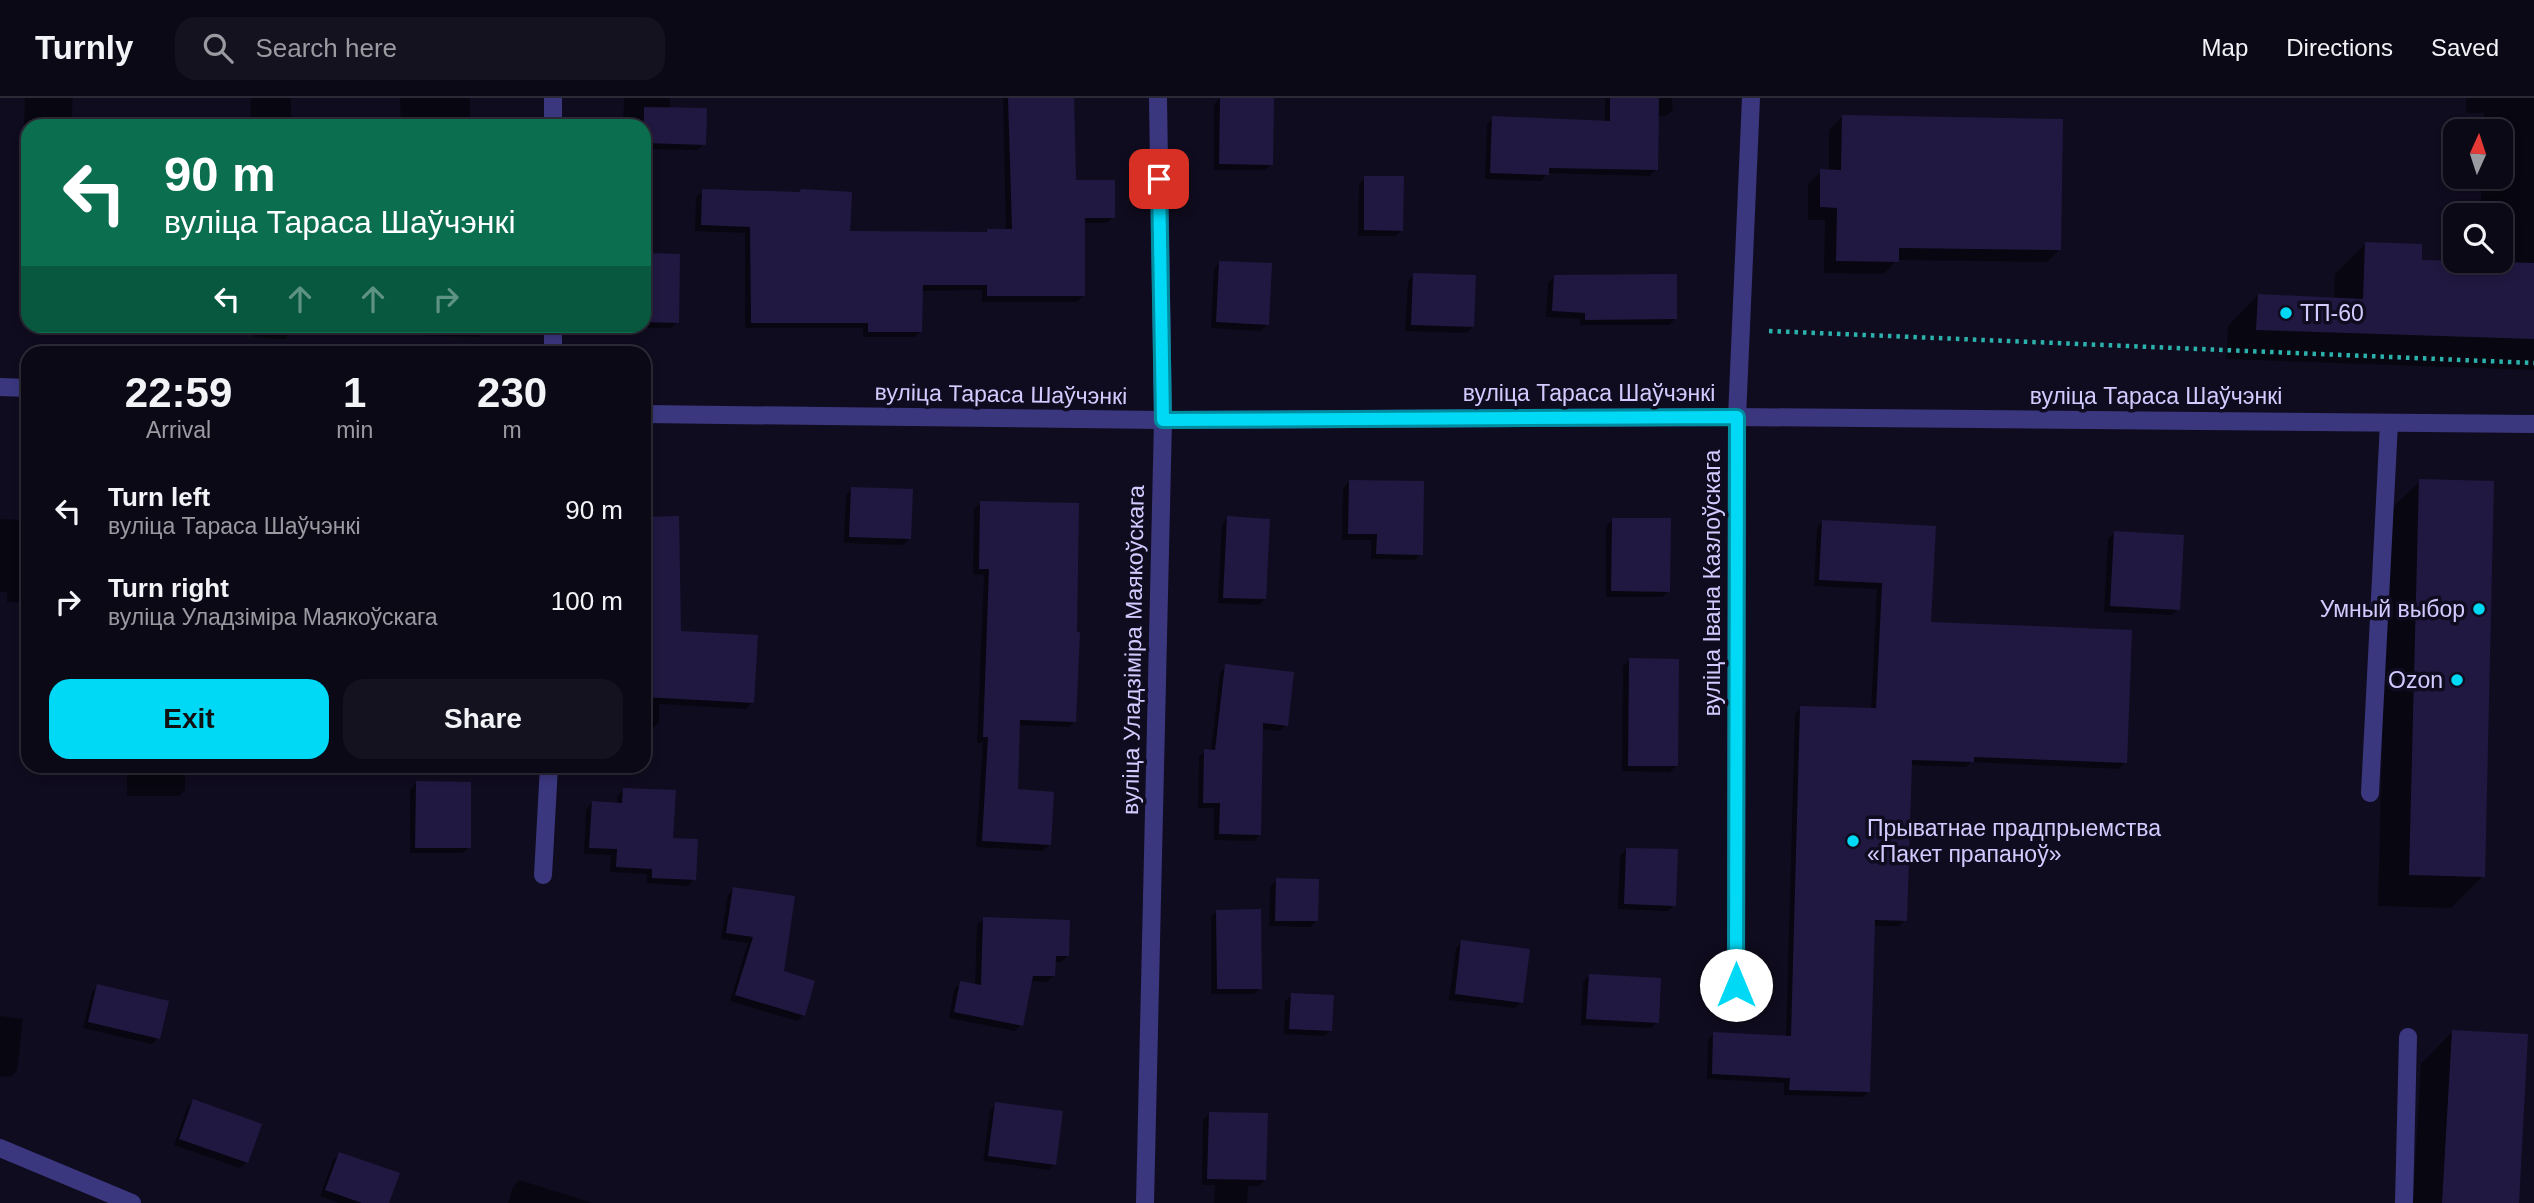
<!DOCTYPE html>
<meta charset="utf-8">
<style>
body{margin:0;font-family:Arial,sans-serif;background:#151220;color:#f1f3f6;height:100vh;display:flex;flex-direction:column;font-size:26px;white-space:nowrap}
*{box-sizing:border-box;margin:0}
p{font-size:23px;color:#9a9aa1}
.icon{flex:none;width:38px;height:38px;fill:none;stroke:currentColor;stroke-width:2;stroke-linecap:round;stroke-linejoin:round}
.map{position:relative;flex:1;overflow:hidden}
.side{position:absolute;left:21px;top:248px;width:630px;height:427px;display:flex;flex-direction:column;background:#0c0917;border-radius:21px;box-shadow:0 4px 10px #0003,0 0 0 2px #2c2a36}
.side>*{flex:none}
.guide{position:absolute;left:21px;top:21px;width:630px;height:214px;border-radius:21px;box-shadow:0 4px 10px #0003,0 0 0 2px #2c2a36;background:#0b6e4f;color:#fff;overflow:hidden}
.needle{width:46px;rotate:3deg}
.buttons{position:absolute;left:2443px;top:21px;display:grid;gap:14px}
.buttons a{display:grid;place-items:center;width:70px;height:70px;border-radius:14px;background:#0c0917;box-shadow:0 4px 10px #0003,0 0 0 2px #2c2a36;font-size:35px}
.pin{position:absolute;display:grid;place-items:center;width:60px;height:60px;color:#fff;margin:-30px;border-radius:14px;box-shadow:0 4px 10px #0006}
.me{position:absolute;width:77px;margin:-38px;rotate:0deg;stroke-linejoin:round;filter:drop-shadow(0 0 5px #0008)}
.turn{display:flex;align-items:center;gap:24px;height:147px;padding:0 28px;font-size:32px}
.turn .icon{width:91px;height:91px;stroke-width:2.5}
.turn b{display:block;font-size:49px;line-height:60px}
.lanes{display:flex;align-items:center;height:66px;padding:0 28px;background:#0003;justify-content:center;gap:35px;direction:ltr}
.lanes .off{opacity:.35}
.eta{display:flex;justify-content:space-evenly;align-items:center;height:119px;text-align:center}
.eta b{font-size:42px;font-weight:700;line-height:49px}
.cta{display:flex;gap:14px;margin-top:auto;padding:14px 28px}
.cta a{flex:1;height:80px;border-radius:21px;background:#00d9f6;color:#111;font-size:28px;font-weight:700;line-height:80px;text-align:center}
.cta a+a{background:#151220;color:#f1f3f6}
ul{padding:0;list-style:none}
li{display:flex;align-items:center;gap:21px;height:91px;padding:0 28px}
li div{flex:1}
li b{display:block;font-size:26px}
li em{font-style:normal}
header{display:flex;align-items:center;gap:42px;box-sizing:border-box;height:98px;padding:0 35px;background:#0c0917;border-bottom:2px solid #2c2a36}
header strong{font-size:33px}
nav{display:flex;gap:38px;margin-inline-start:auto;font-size:24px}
.search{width:490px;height:63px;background:#151220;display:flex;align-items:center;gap:18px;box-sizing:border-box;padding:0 24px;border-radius:21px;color:#9a9aa1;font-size:26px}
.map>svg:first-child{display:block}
.shadow{fill:#0007}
.building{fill:#211841}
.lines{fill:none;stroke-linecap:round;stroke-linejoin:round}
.path{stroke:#2cb2ac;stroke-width:4.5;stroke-dasharray:3.5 5;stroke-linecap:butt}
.service{stroke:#3b377f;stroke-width:18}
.minor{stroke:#3b377f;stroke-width:18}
.tertiary{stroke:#3b377f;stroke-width:18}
.route-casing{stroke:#008da0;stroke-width:18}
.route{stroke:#00d9f6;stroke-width:12}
.poi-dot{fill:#00d9f6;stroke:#100c1f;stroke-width:2.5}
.labels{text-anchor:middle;stroke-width:7;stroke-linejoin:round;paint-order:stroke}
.poi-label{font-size:23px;fill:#d2cbff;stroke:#100c1f;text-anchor:start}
.street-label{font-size:23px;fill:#d2cbff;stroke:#100c1f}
</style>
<header>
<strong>Turnly</strong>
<div class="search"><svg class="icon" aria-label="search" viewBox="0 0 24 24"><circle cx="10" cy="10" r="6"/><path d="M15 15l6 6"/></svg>Search here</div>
<nav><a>Map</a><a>Directions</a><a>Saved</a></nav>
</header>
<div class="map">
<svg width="2534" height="1105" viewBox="0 0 2534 1105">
<rect width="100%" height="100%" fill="#100c1f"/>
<path class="shadow" d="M 25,0 L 73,0 L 71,28 L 28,28 L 28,151 L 20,151 Z
M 251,0 L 291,0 L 291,28 L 250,28 Z
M 400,0 L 470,0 L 470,28 L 401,28 Z
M 624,0 L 670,0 L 670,12 L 704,46 L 698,52 L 644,51 L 644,28 L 623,28 Z
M 1003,0 L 1072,0 L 1074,83 L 1113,119 L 1107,125 L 1084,125 L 1083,198 L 1077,204 L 982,204 L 982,192 L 921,193 L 921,233 L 914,239 L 863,239 L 863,230 L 745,230 L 745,135 L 695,133 L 696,99 L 702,93 L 848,134 L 984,136 L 987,133 L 1006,133 Z
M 1220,0 L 1272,0 L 1272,66 L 1265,72 L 1214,72 L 1214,6 Z
M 1605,0 L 1672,0 L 1673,12 L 1666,18 L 1657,18 L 1656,71 L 1650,78 L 1547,75 L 1541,83 L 1485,81 L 1487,26 L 1493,20 L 1605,24 Z
M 2466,0 L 2534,0 L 2534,272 L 2226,261 L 2228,228 L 2258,197 L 2334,201 L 2335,176 L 2365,146 L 2420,164 L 2479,166 L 2479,163 L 2501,163 L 2501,117 L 2480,117 L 2482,79 L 2501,79 L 2501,33 L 2483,33 L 2484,15 L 2466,15 Z
M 1842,19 L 2060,151 L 2047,164 L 1897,162 L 1884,176 L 1824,175 L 1825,122 L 1808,122 L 1808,86 L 1821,73 L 1829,73 L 1829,32 Z
M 1365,80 L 1402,132 L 1395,138 L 1358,138 L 1359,86 Z
M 644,157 L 677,224 L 671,230 L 619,229 L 644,228 Z
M 1220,164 L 1267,226 L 1261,233 L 1211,230 L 1214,171 Z
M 1414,177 L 1473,229 L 1466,235 L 1405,233 L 1408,183 Z
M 1555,178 L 1675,221 L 1669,227 L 1580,227 L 1580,221 L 1546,219 L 1548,185 Z
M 37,228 L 109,228 L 103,235 L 36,233 Z
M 254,228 L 291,228 L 291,235 L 285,241 L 253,239 Z
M 415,228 L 485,228 L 485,233 L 479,239 L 414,237 Z
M 2420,383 L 2483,778 L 2451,810 L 2378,808 L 2388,414 Z
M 1349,384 L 1421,456 L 1415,462 L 1371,461 L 1371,442 L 1342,442 L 1343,390 Z
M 852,391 L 909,441 L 903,447 L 844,445 L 846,397 Z
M 981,405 L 1075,623 L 1069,629 L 1018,627 L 1016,693 L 1049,747 L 1043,753 L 976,749 L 983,645 L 977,645 L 984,477 L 973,476 L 974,411 Z
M 1228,420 L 1265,501 L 1259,507 L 1218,505 L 1222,426 Z
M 0,421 L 28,422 L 28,505 L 7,504 L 7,494 L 0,494 Z
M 644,421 L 679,535 L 753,604 L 746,611 L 659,606 L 659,624 L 653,630 L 644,630 Z
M 1613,422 L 1669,493 L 1662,499 L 1606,499 L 1606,428 Z
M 1823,423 L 1929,525 L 2125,664 L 2119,671 L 1971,664 L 1966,669 L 1910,667 L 1905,822 L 1899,828 L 1873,828 L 1869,993 L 1863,999 L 1784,997 L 1784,985 L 1707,981 L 1708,942 L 1714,935 L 1786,939 L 1795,616 L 1801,610 L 1871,612 L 1877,491 L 1814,488 L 1817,430 Z
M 2114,435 L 2178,511 L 2172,517 L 2104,514 L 2108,441 Z
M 1630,562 L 1676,668 L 1670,674 L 1622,673 L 1623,568 Z
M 1226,568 L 1286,627 L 1280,633 L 1261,631 L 1260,736 L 1254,743 L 1214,742 L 1214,710 L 1198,710 L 1199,659 L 1205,653 L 1211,653 L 1220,575 Z
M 127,668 L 185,668 L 185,692 L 179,698 L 127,698 Z
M 416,685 L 469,749 L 463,755 L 410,755 L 410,691 Z
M 624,691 L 672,741 L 694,781 L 688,788 L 647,785 L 647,776 L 610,774 L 611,757 L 584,756 L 586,711 L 592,705 L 617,706 L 617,698 Z
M 1627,751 L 1674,807 L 1668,813 L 1618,811 L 1620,758 Z
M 1277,782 L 1316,823 L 1310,829 L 1269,828 L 1270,788 Z
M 734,791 L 803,917 L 797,923 L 730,903 L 748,845 L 721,841 L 728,797 Z
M 1217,813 L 1260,890 L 1254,896 L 1211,896 L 1211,819 Z
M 984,821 L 1068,858 L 1061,864 L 1054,864 L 1053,878 L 1047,884 L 1030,883 L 1021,927 L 1015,933 L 949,920 L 954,891 L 961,885 L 975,888 L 977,827 Z
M 1462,844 L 1521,904 L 1515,910 L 1449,902 L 1456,850 Z
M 1589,878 L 1657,924 L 1651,930 L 1581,927 L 1583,884 Z
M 98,888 L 158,940 L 152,946 L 83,930 L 92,894 Z
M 1292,897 L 1331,932 L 1324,938 L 1284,936 L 1285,903 Z
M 0,918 L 23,921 L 17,973 L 10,979 L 0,978 Z
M 2452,934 L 2518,1105 L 2413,1105 L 2421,966 Z
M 193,1003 L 247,1064 L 240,1070 L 174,1047 L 187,1010 Z
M 996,1006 L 1055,1066 L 1049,1072 L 983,1063 L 990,1012 Z
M 1209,1016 L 1265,1082 L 1258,1088 L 1248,1088 L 1247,1105 L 1214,1105 L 1215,1087 L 1202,1087 L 1203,1022 Z
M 339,1056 L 387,1105 L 339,1105 L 320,1098 L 333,1062 Z
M 519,1082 L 593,1105 L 508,1105 L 513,1089 Z"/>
<path class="building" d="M 1008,0 L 1074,0 L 1076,82 L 1115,82 L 1115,120 L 1085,120 L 1085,198 L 987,198 L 987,187 L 923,187 L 922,234 L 868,234 L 868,225 L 751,225 L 750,129 L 701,127 L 702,91 L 800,94 L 801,91 L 852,94 L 850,133 L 987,134 L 987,131 L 1012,131 Z
M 1220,0 L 1274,0 L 1273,67 L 1219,66 Z
M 1610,0 L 1659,0 L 1658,72 L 1549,70 L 1549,77 L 1490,75 L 1492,18 L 1610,23 Z
M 644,9 L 707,10 L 706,47 L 644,45 Z
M 1842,17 L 2063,21 L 2061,152 L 1899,150 L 1899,164 L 1836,163 L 1837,110 L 1820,109 L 1820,71 L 1841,72 Z
M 1364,78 L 1404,78 L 1403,133 L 1364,132 Z
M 2365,144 L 2422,146 L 2422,162 L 2534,165 L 2534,241 L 2256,232 L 2258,196 L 2363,201 Z
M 644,155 L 680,156 L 679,225 L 644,224 Z
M 1219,163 L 1272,165 L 1269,227 L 1216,224 Z
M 1413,175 L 1476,177 L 1474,229 L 1411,227 Z
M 1677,176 L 1677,221 L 1585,222 L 1585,215 L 1552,213 L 1554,177 Z
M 2419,381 L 2494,383 L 2485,779 L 2409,777 Z
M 1349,382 L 1424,383 L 1423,457 L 1376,456 L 1377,436 L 1348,436 Z
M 851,389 L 913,391 L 911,441 L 849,439 Z
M 980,403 L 1079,405 L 1077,534 L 1080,534 L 1076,624 L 1020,622 L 1018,691 L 1054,694 L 1051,747 L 982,743 L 988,639 L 983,639 L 989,471 L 979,471 Z
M 679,418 L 681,533 L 758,537 L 754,605 L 644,599 L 644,419 Z
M 1227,418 L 1270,421 L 1266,501 L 1223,500 Z
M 1612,420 L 1671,420 L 1670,494 L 1611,493 Z
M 1822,422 L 1936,428 L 1931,524 L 2132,532 L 2127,665 L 1974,659 L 1974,664 L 1912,662 L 1907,823 L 1875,822 L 1870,994 L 1789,992 L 1790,980 L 1712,976 L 1713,934 L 1791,938 L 1800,608 L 1876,610 L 1882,485 L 1819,482 Z
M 2114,433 L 2184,437 L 2180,512 L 2110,508 Z
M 1629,560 L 1679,561 L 1678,668 L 1628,668 Z
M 1225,566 L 1294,574 L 1288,628 L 1263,625 L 1261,737 L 1219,736 L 1220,705 L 1203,705 L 1204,651 L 1215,652 Z
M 416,683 L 471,684 L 471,750 L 415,750 Z
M 623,690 L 676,692 L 673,740 L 698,741 L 696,782 L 652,780 L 652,771 L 616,769 L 617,751 L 589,750 L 592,703 L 622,705 Z
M 1626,750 L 1678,751 L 1676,808 L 1624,806 Z
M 1276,780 L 1319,781 L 1318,823 L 1275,823 Z
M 733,789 L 795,798 L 784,873 L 815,883 L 805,918 L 735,897 L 753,839 L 726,835 Z
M 1261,811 L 1262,891 L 1217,891 L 1216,812 Z
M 983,819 L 1070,822 L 1069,858 L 1056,858 L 1055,878 L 1033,878 L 1023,928 L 954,914 L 960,883 L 981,887 Z
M 1461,842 L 1530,851 L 1523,905 L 1455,896 Z
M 1589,876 L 1661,880 L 1659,925 L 1586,921 Z
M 97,886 L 169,903 L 160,941 L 88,924 Z
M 1291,895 L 1334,897 L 1332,933 L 1289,931 Z
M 2452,932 L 2528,936 L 2519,1105 L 2442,1105 Z
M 193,1001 L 262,1026 L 248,1065 L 179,1041 Z
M 995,1004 L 1063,1013 L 1056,1067 L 988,1058 Z
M 1209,1014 L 1268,1015 L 1266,1082 L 1207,1081 Z
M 339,1054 L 400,1075 L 389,1105 L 362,1105 L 325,1092 Z"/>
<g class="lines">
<path class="path" d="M 1769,233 L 2534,265"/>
<path class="service" d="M 2370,695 L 2389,325
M 2404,1105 L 2408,939"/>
<path class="minor" d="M 553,28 L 553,0
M 553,256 L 553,228
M 543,777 L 549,668
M 1736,887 L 1737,319 L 1751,0
M 1145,1105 L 1163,322 L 1158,0"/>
<path class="tertiary" d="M 0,289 L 28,290
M 644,316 L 1163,322 L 1737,319 L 2534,326
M 0,1050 L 132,1105"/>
</g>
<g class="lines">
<g class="route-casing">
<path id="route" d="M 1159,81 L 1163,322 L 1737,319 L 1736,887"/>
</g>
<use href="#route" class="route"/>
</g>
<g class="poi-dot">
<circle cx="2286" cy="215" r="7"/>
<circle cx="2479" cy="511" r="7"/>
<circle cx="2457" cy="582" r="7"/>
<circle cx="1853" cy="743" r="7"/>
</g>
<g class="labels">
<g class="poi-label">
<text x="2300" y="223">ТП-60</text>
<text x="2465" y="519" text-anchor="end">Умный выбор</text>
<text x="2443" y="590" text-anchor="end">Ozon</text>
<text x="1867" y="738">Прыватнае прадпрыемства<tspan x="1867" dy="26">«Пакет прапаноў»</tspan></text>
</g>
<g class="street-label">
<text x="1589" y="303">вуліца Тараса Шаўчэнкі</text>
<text transform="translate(1001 296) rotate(1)" y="8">вуліца Тараса Шаўчэнкі</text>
<text x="2156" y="306">вуліца Тараса Шаўчэнкі</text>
<text transform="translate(1712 485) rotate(-90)" y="8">вуліца Івана Казлоўскага</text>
<text transform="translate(1133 552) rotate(-89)" y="8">вуліца Уладзіміра Маякоўскага</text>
</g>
</g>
</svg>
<div class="buttons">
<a><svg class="needle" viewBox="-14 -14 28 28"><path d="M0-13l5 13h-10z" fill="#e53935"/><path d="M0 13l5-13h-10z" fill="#9a9aa1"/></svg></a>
<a><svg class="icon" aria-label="search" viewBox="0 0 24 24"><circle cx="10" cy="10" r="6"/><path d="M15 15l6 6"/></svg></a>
</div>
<div class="pin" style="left:1159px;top:81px;background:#d93025"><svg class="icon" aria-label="arrive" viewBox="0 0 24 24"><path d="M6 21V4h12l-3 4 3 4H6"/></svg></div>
<svg class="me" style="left:1736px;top:887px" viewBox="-20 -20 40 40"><circle r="19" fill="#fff"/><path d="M0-13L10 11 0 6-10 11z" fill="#00d9f6"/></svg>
<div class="guide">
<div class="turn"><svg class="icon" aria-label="left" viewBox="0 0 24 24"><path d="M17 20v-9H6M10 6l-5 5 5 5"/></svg><div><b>90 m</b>вуліца Тараса Шаўчэнкі</div></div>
<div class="lanes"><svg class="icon" aria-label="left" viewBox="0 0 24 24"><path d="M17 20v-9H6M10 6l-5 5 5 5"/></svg><svg class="icon off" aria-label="ahead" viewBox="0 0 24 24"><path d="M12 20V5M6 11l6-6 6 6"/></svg><svg class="icon off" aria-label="ahead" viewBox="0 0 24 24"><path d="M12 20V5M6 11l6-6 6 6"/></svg><svg class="icon off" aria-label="right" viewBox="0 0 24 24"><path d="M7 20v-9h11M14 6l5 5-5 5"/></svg></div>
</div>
<section class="side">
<div class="eta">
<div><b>22:59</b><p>Arrival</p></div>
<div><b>1</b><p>min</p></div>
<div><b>230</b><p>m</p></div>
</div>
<ul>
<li><svg class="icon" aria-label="left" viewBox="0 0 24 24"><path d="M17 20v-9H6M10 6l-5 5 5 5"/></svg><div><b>Turn left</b><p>вуліца Тараса Шаўчэнкі</p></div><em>90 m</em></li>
<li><svg class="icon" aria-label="right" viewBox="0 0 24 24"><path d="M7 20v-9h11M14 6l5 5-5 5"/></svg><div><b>Turn right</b><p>вуліца Уладзіміра Маякоўскага</p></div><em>100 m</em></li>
</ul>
<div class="cta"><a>Exit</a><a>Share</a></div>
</section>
</div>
